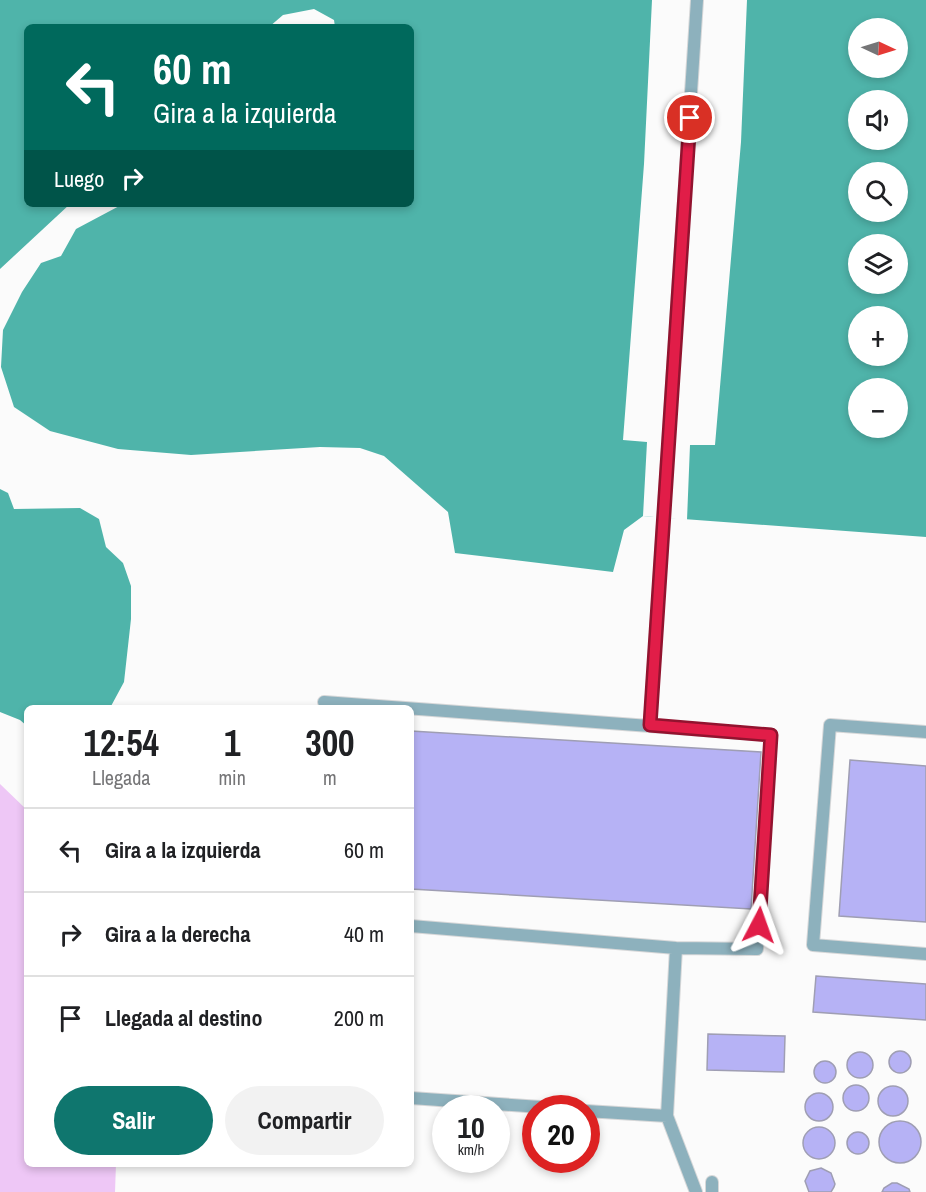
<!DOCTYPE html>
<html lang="es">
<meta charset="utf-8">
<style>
body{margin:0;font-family:"Archivo Narrow",sans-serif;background:#f2f2f2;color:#202124;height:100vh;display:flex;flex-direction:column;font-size:22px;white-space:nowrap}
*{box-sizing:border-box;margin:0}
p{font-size:20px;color:#757577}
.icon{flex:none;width:33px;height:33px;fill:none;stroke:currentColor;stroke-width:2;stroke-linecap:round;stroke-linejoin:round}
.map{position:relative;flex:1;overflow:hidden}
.side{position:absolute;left:24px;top:705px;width:390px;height:462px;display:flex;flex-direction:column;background:#fff;border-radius:9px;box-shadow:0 3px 9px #0003}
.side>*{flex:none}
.banner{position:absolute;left:24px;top:24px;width:390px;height:183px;border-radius:9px;box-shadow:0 3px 9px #0003;background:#00695c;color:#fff;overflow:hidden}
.needle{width:39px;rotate:94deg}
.tools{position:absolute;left:848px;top:18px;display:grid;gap:12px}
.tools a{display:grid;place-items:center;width:60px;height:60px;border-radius:50%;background:#fff;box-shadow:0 3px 9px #0003;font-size:30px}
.speed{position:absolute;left:432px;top:1095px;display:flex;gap:12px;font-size:30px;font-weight:700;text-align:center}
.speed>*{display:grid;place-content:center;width:78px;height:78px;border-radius:50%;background:#fff;box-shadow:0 3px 9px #0003;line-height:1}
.speed small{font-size:15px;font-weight:400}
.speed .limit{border:9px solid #d22;background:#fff;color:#111}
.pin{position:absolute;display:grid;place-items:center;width:51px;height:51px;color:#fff;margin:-26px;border:3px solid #fff;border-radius:50%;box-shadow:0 2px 6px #0007}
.me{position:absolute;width:66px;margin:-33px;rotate:4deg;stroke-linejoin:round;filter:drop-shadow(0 0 4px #0008)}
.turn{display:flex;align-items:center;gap:21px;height:126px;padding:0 30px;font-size:27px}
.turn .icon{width:78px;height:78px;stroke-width:2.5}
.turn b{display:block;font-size:42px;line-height:51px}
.then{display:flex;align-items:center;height:57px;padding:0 30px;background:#0003;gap:12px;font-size:22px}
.eta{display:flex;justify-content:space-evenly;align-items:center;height:102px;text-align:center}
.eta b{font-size:36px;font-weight:700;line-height:42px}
.button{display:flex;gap:12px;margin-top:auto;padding:12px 30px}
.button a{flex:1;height:69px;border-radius:36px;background:#0f766e;color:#fff;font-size:24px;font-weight:700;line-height:69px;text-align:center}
.button a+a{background:#f2f2f2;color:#202124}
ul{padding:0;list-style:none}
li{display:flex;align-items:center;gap:18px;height:84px;padding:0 30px;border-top:2px solid #e0e0e0}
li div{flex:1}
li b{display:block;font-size:22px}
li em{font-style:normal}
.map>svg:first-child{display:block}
.green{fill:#eec7f6}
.water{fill:#4fb4aa;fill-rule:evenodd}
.pier{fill:#fbfbfb}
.building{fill:#b6b2f5;stroke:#9f9eb3;stroke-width:1.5}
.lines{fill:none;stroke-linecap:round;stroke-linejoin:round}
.service-casing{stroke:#d6d7d8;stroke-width:14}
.service{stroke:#8db1bd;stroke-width:12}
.route-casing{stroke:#92132f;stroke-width:15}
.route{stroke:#e11d48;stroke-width:10}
</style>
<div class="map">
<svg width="926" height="1192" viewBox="0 0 926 1192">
<rect width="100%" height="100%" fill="#fbfbfb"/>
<path class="green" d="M 0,784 L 27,810 L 27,1164 L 116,1164 L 115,1192 L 0,1192 Z"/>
<path class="water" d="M 0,0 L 926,0 L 926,537 L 643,516 L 624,530 L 613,572 L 455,553 L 448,512 L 384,456 L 360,448 L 320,447 L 191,455 L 118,449 L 50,431 L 14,407 L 1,367 L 3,330 L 22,292 L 41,263 L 61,256 L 76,229 L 123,204 L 411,204 L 411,27 L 335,27 L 334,20 L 314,9 L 283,15 L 269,27 L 27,27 L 27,204 L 70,204 L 0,269 ZM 858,28 L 897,28 L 897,68 L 858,68 ZM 858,100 L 897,100 L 897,140 L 858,140 ZM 858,172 L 897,172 L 897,212 L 858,212 ZM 858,244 L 897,244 L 897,284 L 858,284 ZM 858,316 L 897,316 L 897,356 L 858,356 ZM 858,388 L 897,388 L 897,428 L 858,428 Z
M 0,489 L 8,493 L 14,509 L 80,508 L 99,519 L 106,547 L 123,563 L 131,586 L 131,619 L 124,682 L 110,708 L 27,708 L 27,726 L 20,720 L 0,712 Z"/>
<path class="pier" d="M 652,0 L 747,0 L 741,142 L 715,445 L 690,445 L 687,520 L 643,516 L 647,442 L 623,440 L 644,164 Z"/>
<path class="building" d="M 411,731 L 761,752 L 751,909 L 411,889 Z
M 850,760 L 926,766 L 926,922 L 839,916 Z
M 816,976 L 926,984 L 926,1020 L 813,1012 Z
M 708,1034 L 785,1036 L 784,1072 L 707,1070 Z
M889 1062a11 11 0 1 1 22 0a11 11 0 1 1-22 0Z
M847 1065a13 13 0 1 1 26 0a13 13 0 1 1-26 0Z
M814 1072a11 11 0 1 1 22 0a11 11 0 1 1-22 0Z
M843 1098a13 13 0 1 1 26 0a13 13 0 1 1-26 0Z
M878 1101a15 15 0 1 1 30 0a15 15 0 1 1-30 0Z
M805 1107a14 14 0 1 1 28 0a14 14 0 1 1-28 0Z
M879 1142a21 21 0 1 1 42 0a21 21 0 1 1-42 0Z
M803 1143a16 16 0 1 1 32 0a16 16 0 1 1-32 0Z
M847 1143a11 11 0 1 1 22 0a11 11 0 1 1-22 0Z
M 821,1168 L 831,1173 L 835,1184 L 834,1187 L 831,1192 L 809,1192 L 805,1181 L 810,1171 Z
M 892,1183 L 897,1183 L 909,1189 L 910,1192 L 882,1192 L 884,1188 Z"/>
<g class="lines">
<g class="service-casing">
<path id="service" d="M 324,702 L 771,735 L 757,949 L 676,948 L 411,926
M 650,725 L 697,0
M 926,732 L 830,725 L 813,945 L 926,954
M 411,1098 L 555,1108
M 586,1111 L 667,1116 L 696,1192
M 667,1116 L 676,948
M 712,1192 L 712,1182"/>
</g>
<use href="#service" class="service"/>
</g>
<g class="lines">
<g class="route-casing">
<path id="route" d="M 690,118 L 650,725 L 771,735 L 759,925"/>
</g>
<use href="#route" class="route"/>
</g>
</svg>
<div class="tools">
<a><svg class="needle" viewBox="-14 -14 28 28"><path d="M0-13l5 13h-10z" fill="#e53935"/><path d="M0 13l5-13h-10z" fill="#757577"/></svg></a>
<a><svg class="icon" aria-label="sound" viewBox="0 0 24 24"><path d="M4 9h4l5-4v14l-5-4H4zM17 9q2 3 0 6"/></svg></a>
<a><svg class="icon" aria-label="search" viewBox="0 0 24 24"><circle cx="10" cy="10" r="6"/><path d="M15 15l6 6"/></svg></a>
<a><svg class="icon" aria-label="layers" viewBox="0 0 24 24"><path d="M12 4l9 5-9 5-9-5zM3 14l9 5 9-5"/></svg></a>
<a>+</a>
<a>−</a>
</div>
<div class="speed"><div>10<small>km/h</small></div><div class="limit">20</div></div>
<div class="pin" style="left:690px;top:118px;background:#d93025"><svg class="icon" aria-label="arrive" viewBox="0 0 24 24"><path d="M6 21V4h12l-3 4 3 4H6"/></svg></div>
<svg class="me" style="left:759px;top:925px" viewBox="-20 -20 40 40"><path d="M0-17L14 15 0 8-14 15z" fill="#e11d48" stroke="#fff" stroke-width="4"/></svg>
<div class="banner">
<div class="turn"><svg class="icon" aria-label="left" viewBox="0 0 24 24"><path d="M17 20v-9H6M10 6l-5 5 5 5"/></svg><div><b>60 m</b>Gira a la izquierda</div></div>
<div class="then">Luego<svg class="icon" aria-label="right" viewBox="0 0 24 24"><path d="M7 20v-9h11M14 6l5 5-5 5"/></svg></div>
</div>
<section class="side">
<div class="eta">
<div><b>12:54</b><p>Llegada</p></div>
<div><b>1</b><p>min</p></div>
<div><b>300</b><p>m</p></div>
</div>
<ul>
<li><svg class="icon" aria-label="left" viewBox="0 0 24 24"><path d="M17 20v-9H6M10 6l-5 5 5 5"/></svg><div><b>Gira a la izquierda</b></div><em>60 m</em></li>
<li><svg class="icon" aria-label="right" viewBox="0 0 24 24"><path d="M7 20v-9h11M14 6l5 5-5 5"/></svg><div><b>Gira a la derecha</b></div><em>40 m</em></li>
<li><svg class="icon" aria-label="arrive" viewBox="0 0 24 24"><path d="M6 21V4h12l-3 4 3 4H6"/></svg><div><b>Llegada al destino</b></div><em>200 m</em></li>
</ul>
<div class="button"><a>Salir</a><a>Compartir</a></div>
</section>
</div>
